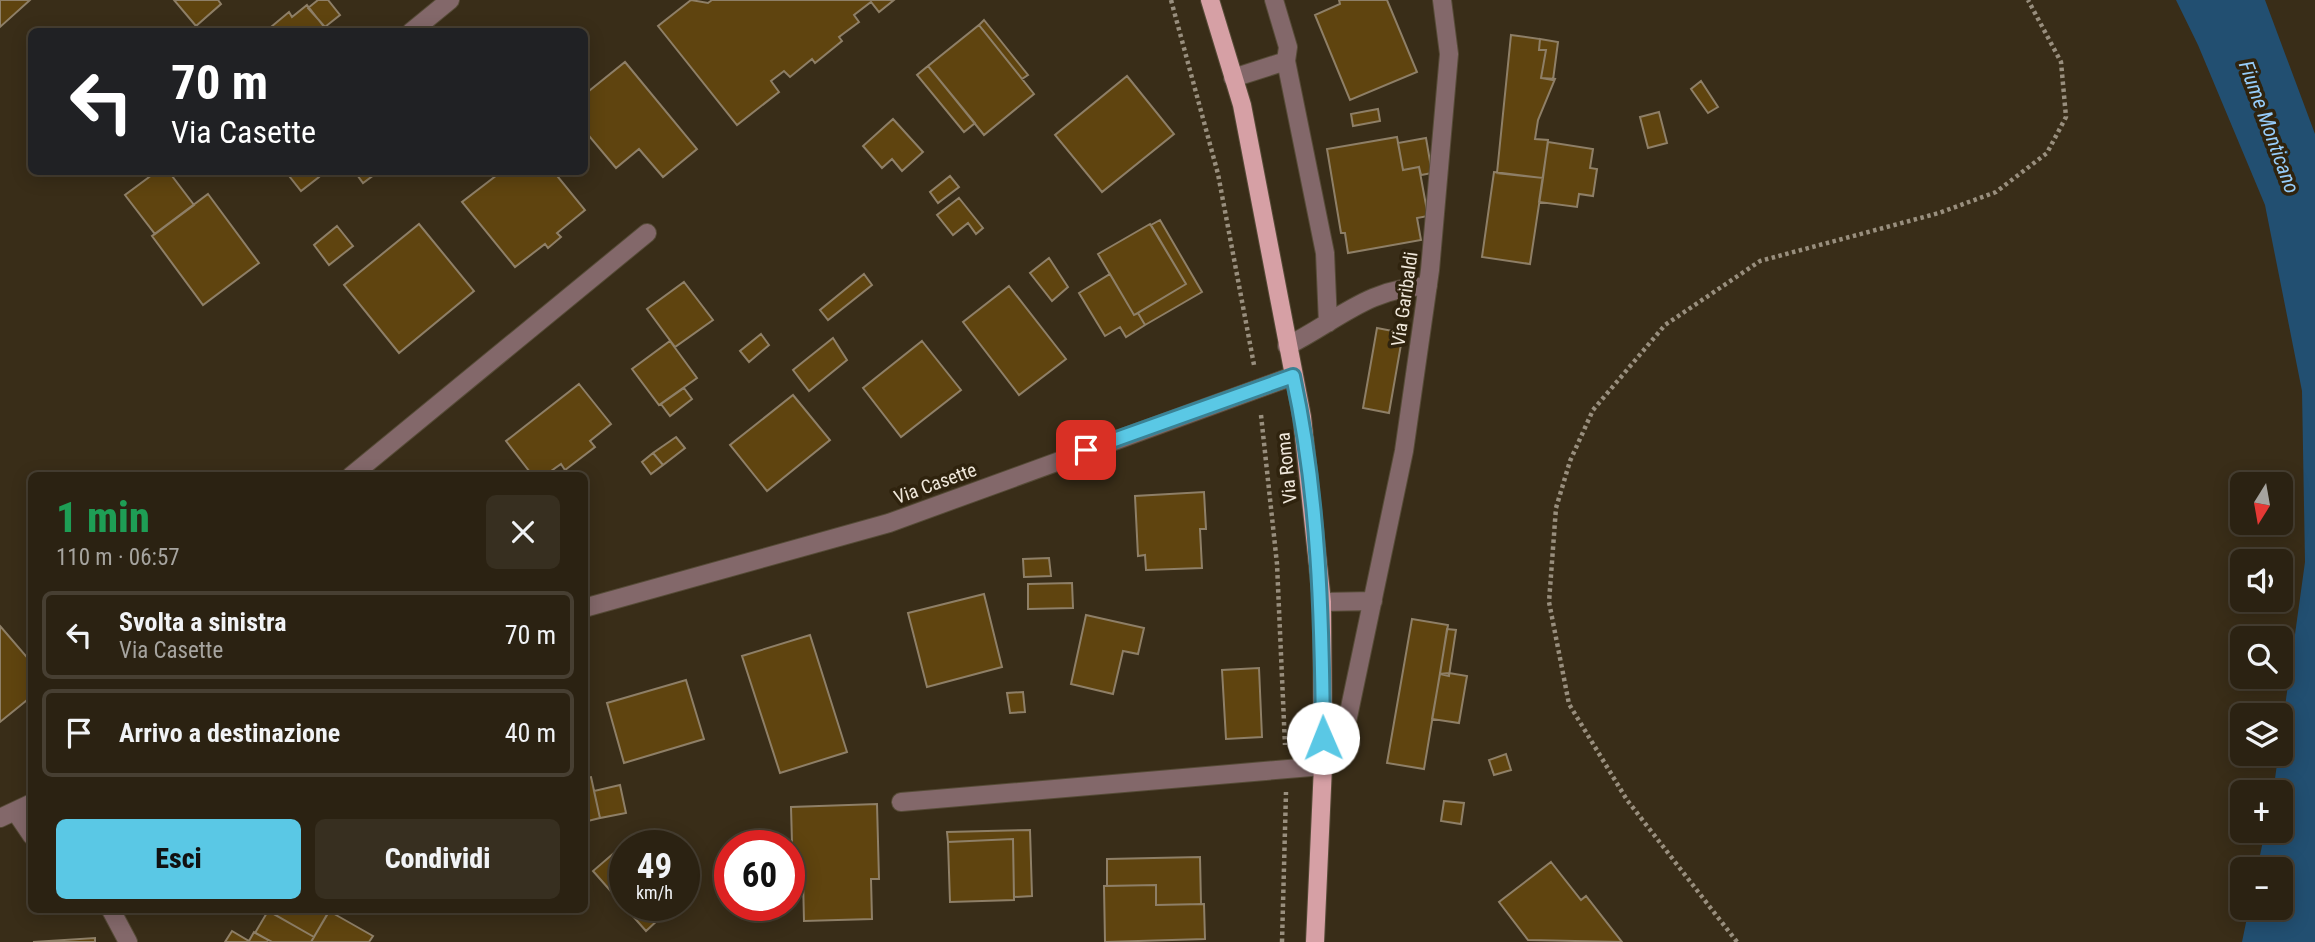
<!DOCTYPE html>
<html lang="it">
<meta charset="utf-8">
<style>
body{margin:0;font-family:"Roboto Condensed",sans-serif;background:#372f20;color:#f1f3f6;height:100vh;display:flex;flex-direction:column;font-size:26px;white-space:nowrap}
*{box-sizing:border-box;margin:0}
p{font-size:23px;color:#a6a49f}
.icon{flex:none;width:38px;height:38px;fill:none;stroke:currentColor;stroke-width:2;stroke-linecap:round;stroke-linejoin:round}
.map{position:relative;flex:1;overflow:hidden}
.sheet{position:absolute;left:28px;top:472px;width:560px;height:441px;display:flex;flex-direction:column;background:#2b2212;border-radius:10px;box-shadow:0 4px 18px #0003,0 0 0 2px #473f32}
.sheet>*{flex:none}
.top-card{position:absolute;left:28px;top:28px;width:560px;height:147px;border-radius:10px;box-shadow:0 4px 18px #0003,0 0 0 2px #473f32;background:#202124;color:#fff;overflow:hidden}
.needle{width:46px;rotate:191deg}
.buttons{position:absolute;left:2230px;top:472px;display:grid;gap:14px}
.buttons a{display:grid;place-items:center;width:63px;height:63px;border-radius:10px;background:#2b2212;box-shadow:0 4px 18px #0003,0 0 0 2px #473f32;font-size:35px}
.speed{position:absolute;left:609px;top:830px;display:flex;gap:14px;font-size:35px;font-weight:700;text-align:center}
.speed>*{display:grid;place-content:center;width:91px;height:91px;border-radius:50%;background:#2b2212;box-shadow:0 4px 18px #0003,0 0 0 2px #473f32;line-height:1}
.speed small{font-size:18px;font-weight:400}
.speed .limit{border:10px solid #d22;background:#fff;color:#111}
.pin{position:absolute;display:grid;place-items:center;width:60px;height:60px;color:#fff;margin:-30px;border-radius:14px;box-shadow:0 4px 10px #0006}
.me{position:absolute;width:77px;margin:-38px;rotate:359deg;stroke-linejoin:round;filter:drop-shadow(0 0 5px #0008)}
.turn{display:flex;align-items:center;gap:24px;height:147px;padding:0 28px;font-size:32px}
.turn .icon{width:91px;height:91px;stroke-width:2.5}
.turn b{display:block;font-size:49px;line-height:60px}
.round{display:grid;place-items:center;flex:none;width:74px;height:74px;border-radius:10px;background:#372f20}
.overview{display:flex;align-items:center;justify-content:space-between;height:119px;padding:0 28px}
h1{font-size:42px;font-weight:800;line-height:52px;color:#1e9e55}
.cta{display:flex;gap:14px;margin-top:auto;padding:14px 28px}
.cta a{flex:1;height:80px;border-radius:10px;background:#5ac8e5;color:#111;font-size:28px;font-weight:800;line-height:80px;text-align:center}
.cta a+a{background:#372f20;color:#f1f3f6}
ul{padding:0;list-style:none}
li{display:flex;align-items:center;gap:21px;height:88px;margin:0 14px 10px;padding:0 14px;border:4px solid #473f32;border-radius:10px}
li div{flex:1}
li b{display:block;font-size:26px}
li em{font-style:normal}
.map>svg:first-child{display:block}
.water{fill:#224f71}
.building{fill:#5f440f;stroke:#8e7f67;stroke-width:2}
.lines{fill:none;stroke-linecap:round;stroke-linejoin:round}
.minor-casing{stroke:#564b37;stroke-width:20}
.major-casing{stroke:#564b37;stroke-width:20}
.path{stroke:#998f7e;stroke-width:4.5;stroke-dasharray:3.5 3.5;stroke-linecap:butt}
.minor{stroke:#83686a;stroke-width:18}
.major{stroke:#d6a0a5;stroke-width:18}
.route-casing{stroke:#3a8295;stroke-width:18}
.route{stroke:#5ac8e5;stroke-width:12}
.labels{text-anchor:middle;stroke-width:7;stroke-linejoin:round;paint-order:stroke}
.street-label{font-size:19px;fill:#efe7da;stroke:#2f230e}
.water-label{font-size:21px;font-style:italic;fill:#97cdfa;stroke:#2f230e}
</style>
<div class="map">
<svg width="2315" height="942" viewBox="0 0 2315 942">
<rect width="100%" height="100%" fill="#392d18"/>
<path class="water" d="M 2176,0 L 2265,0 L 2315,134 L 2315,942 L 2242,942 L 2249,908 L 2280,908 L 2280,870 L 2257,870 L 2265,831 L 2280,831 L 2280,793 L 2273,793 L 2305,562 L 2302,391 L 2265,205 L 2198,45 Z"/>
<path class="building" d="M 0,0 L 30,0 L 0,27 Z
M 174,0 L 218,0 L 221,4 L 196,26 Z
M 318,0 L 328,0 L 340,15 L 325,27 L 308,8 Z
M 691,0 L 708,3 L 712,0 L 894,0 L 879,12 L 871,2 L 854,15 L 859,22 L 839,37 L 842,41 L 815,63 L 812,59 L 790,77 L 784,71 L 771,81 L 779,92 L 737,125 L 658,26 Z
M 1339,0 L 1387,0 L 1417,72 L 1350,100 L 1315,15 L 1340,4 Z
M 307,5 L 328,32 L 265,32 L 289,12 L 292,17 Z
M 984,20 L 1028,75 L 1022,79 L 979,25 Z
M 979,25 L 1034,94 L 984,135 L 928,66 Z
M 1511,35 L 1540,39 L 1539,50 L 1546,50 L 1541,78 L 1555,79 L 1538,120 L 1535,139 L 1548,140 L 1543,178 L 1497,173 Z
M 1540,39 L 1558,42 L 1553,80 L 1541,78 L 1546,50 L 1539,50 Z
M 625,62 L 697,149 L 663,177 L 639,149 L 616,168 L 584,130 L 584,95 Z
M 928,66 L 975,123 L 964,132 L 917,75 Z
M 1127,76 L 1174,134 L 1102,192 L 1055,135 Z
M 1701,81 L 1718,107 L 1708,113 L 1691,89 Z
M 1378,109 L 1380,121 L 1353,126 L 1351,114 Z
M 1659,112 L 1667,143 L 1648,148 L 1640,117 Z
M 893,119 L 923,152 L 902,171 L 892,159 L 882,168 L 863,146 Z
M 1397,137 L 1403,170 L 1419,167 L 1428,216 L 1417,218 L 1421,240 L 1348,253 L 1345,233 L 1341,233 L 1327,149 Z
M 1426,138 L 1432,173 L 1421,175 L 1419,167 L 1403,170 L 1398,143 Z
M 1548,142 L 1593,149 L 1590,168 L 1597,169 L 1593,196 L 1579,194 L 1577,207 L 1539,202 Z
M 156,172 L 169,172 L 194,205 L 155,234 L 125,195 Z
M 286,172 L 315,172 L 319,177 L 301,191 Z
M 355,172 L 378,172 L 363,183 Z
M 501,172 L 554,172 L 585,210 L 557,233 L 561,237 L 548,248 L 545,244 L 515,267 L 462,202 Z
M 1494,172 L 1543,178 L 1530,264 L 1482,257 Z
M 950,176 L 959,187 L 938,203 L 930,192 Z
M 208,194 L 259,263 L 203,305 L 152,236 Z
M 959,198 L 983,228 L 976,234 L 968,223 L 953,235 L 937,215 Z
M 1160,220 L 1202,292 L 1145,325 L 1138,313 L 1186,284 L 1151,225 Z
M 419,224 L 474,291 L 399,353 L 344,285 Z
M 1150,224 L 1186,284 L 1134,315 L 1098,254 Z
M 337,226 L 353,246 L 329,265 L 314,245 Z
M 1049,258 L 1068,287 L 1052,301 L 1030,273 Z
M 864,274 L 872,285 L 828,320 L 820,310 Z
M 1110,274 L 1134,315 L 1138,313 L 1145,325 L 1126,337 L 1120,327 L 1105,336 L 1079,293 Z
M 684,282 L 713,320 L 675,347 L 647,309 Z
M 1009,286 L 1066,359 L 1019,395 L 963,322 Z
M 1377,328 L 1403,333 L 1389,413 L 1363,408 Z
M 761,334 L 769,345 L 749,362 L 740,351 Z
M 833,338 L 847,360 L 809,391 L 793,370 Z
M 670,341 L 697,378 L 659,405 L 632,369 Z
M 922,341 L 961,390 L 901,437 L 863,388 Z
M 579,384 L 611,424 L 590,441 L 595,447 L 565,470 L 561,464 L 544,476 L 533,476 L 506,441 Z
M 684,388 L 692,399 L 670,416 L 661,404 Z
M 793,395 L 830,440 L 767,491 L 730,445 Z
M 676,437 L 685,448 L 663,465 L 653,453 Z
M 653,453 L 663,465 L 651,474 L 642,462 Z
M 1204,492 L 1206,529 L 1200,529 L 1202,568 L 1146,570 L 1145,555 L 1138,556 L 1135,496 Z
M 1049,558 L 1051,576 L 1024,577 L 1023,559 Z
M 1072,583 L 1073,608 L 1028,609 L 1028,584 Z
M 984,594 L 1002,667 L 927,687 L 908,613 Z
M 1086,615 L 1144,628 L 1138,654 L 1123,651 L 1113,694 L 1071,684 Z
M 1412,619 L 1448,625 L 1424,769 L 1387,763 Z
M 0,626 L 32,663 L 32,696 L 0,722 Z
M 1447,629 L 1456,630 L 1449,676 L 1440,674 Z
M 810,635 L 847,752 L 780,773 L 742,656 Z
M 1259,668 L 1262,737 L 1226,739 L 1222,670 Z
M 1449,673 L 1467,676 L 1459,723 L 1432,719 L 1440,674 Z
M 686,680 L 704,739 L 624,763 L 607,703 Z
M 1023,692 L 1025,712 L 1010,713 L 1007,693 Z
M 1506,754 L 1511,770 L 1494,775 L 1489,760 Z
M 591,777 L 600,818 L 584,822 L 584,778 Z
M 620,785 L 626,813 L 600,818 L 594,791 Z
M 1444,801 L 1464,803 L 1461,824 L 1441,821 Z
M 877,804 L 879,879 L 871,879 L 872,919 L 804,921 L 803,878 L 793,879 L 791,807 Z
M 1030,830 L 1032,896 L 1014,897 L 1013,839 L 948,842 L 947,832 Z
M 1013,839 L 1014,900 L 950,902 L 948,842 Z
M 622,846 L 625,905 L 674,905 L 646,931 L 593,871 Z
M 1200,857 L 1201,904 L 1156,905 L 1156,885 L 1107,886 L 1107,859 Z
M 1551,862 L 1581,900 L 1586,896 L 1622,942 L 1528,940 L 1499,902 Z
M 1156,885 L 1156,905 L 1204,904 L 1205,939 L 1105,942 L 1104,886 Z
M 267,910 L 330,910 L 314,937 Z
M 268,911 L 314,937 L 311,942 L 272,942 L 255,933 Z
M 329,911 L 373,936 L 369,942 L 311,942 Z
M 232,931 L 249,941 L 254,932 L 268,940 L 267,942 L 225,942 Z
M 95,938 L 95,942 L 33,942 Z"/>
<g class="lines">
<g class="minor-casing">
<path id="minor" d="M 411,32 L 450,0
M 1286,61 L 1325,253 L 1328,323
M 1233,78 L 1286,61 L 1288,47 L 1274,0
M 1287,346 C 1337,321 1369,287 1428,286
M 351,476 L 647,233
M 1322,602 L 1373,601
M 584,608 L 889,523 L 1293,376
M 901,802 L 1323,766 L 1337,756 L 1344,736 L 1404,451 L 1430,270 L 1449,54 L 1442,0
M 15,811 L 32,836
M 0,818 L 32,803
M 111,910 L 128,942"/>
</g>
<g class="major-casing">
<path id="major" d="M 1210,0 L 1242,105 L 1302,417 L 1322,602 L 1323,766 L 1315,942"/>
</g>
<path class="path" d="M 1171,0 L 1218,174 L 1254,365
M 1261,415 L 1277,564 L 1285,745
M 1282,942 L 1286,792
M 1737,942 L 1627,800 L 1569,704 L 1549,602 L 1556,508 L 1570,461 L 1593,410 L 1665,325 L 1760,261 L 1939,213 L 1996,192 L 2047,153 L 2066,117 L 2061,62 L 2028,0"/>
<use href="#minor" class="minor"/>
<use href="#major" class="major"/>
</g>
<g class="lines">
<g class="route-casing">
<path id="route" d="M 1086,450 L 1293,376 C 1319,495 1322,617 1323,738"/>
</g>
<use href="#route" class="route"/>
</g>
<g class="labels">
<g class="street-label">
<text transform="translate(1404 299) rotate(-82)" y="7">Via Garibaldi</text>
<text transform="translate(1286 468) rotate(-96)" y="7">Via Roma</text>
<text transform="translate(935 483) rotate(-20)" y="7">Via Casette</text>
</g>
<g class="water-label">
<text transform="translate(2269 127) rotate(70)" y="7">Fiume Monticano</text>
</g>
</g>
</svg>
<div class="buttons">
<a><svg class="needle" viewBox="-14 -14 28 28"><path d="M0-13l5 13h-10z" fill="#e53935"/><path d="M0 13l5-13h-10z" fill="#a6a49f"/></svg></a>
<a><svg class="icon" aria-label="sound" viewBox="0 0 24 24"><path d="M4 9h4l5-4v14l-5-4H4zM17 9q2 3 0 6"/></svg></a>
<a><svg class="icon" aria-label="search" viewBox="0 0 24 24"><circle cx="10" cy="10" r="6"/><path d="M15 15l6 6"/></svg></a>
<a><svg class="icon" aria-label="layers" viewBox="0 0 24 24"><path d="M12 4l9 5-9 5-9-5zM3 14l9 5 9-5"/></svg></a>
<a>+</a>
<a>−</a>
</div>
<div class="speed"><div>49<small>km/h</small></div><div class="limit">60</div></div>
<div class="pin" style="left:1086px;top:450px;background:#d93025"><svg class="icon" aria-label="arrive" viewBox="0 0 24 24"><path d="M6 21V4h12l-3 4 3 4H6"/></svg></div>
<svg class="me" style="left:1323px;top:738px" viewBox="-20 -20 40 40"><circle r="19" fill="#fff"/><path d="M0-13L10 11 0 6-10 11z" fill="#5ac8e5"/></svg>
<div class="top-card">
<div class="turn"><svg class="icon" aria-label="left" viewBox="0 0 24 24"><path d="M17 20v-9H6M10 6l-5 5 5 5"/></svg><div><b>70 m</b>Via Casette</div></div>
</div>
<section class="sheet">
<div class="overview"><div><h1>1 min</h1><p>110 m · 06:57</p></div><a class="round"><svg class="icon" aria-label="close" viewBox="0 0 24 24"><path d="M6 6l12 12M18 6L6 18"/></svg></a></div>
<ul>
<li><svg class="icon" aria-label="left" viewBox="0 0 24 24"><path d="M17 20v-9H6M10 6l-5 5 5 5"/></svg><div><b>Svolta a sinistra</b><p>Via Casette</p></div><em>70 m</em></li>
<li><svg class="icon" aria-label="arrive" viewBox="0 0 24 24"><path d="M6 21V4h12l-3 4 3 4H6"/></svg><div><b>Arrivo a destinazione</b></div><em>40 m</em></li>
</ul>
<div class="cta"><a>Esci</a><a>Condividi</a></div>
</section>
</div>
